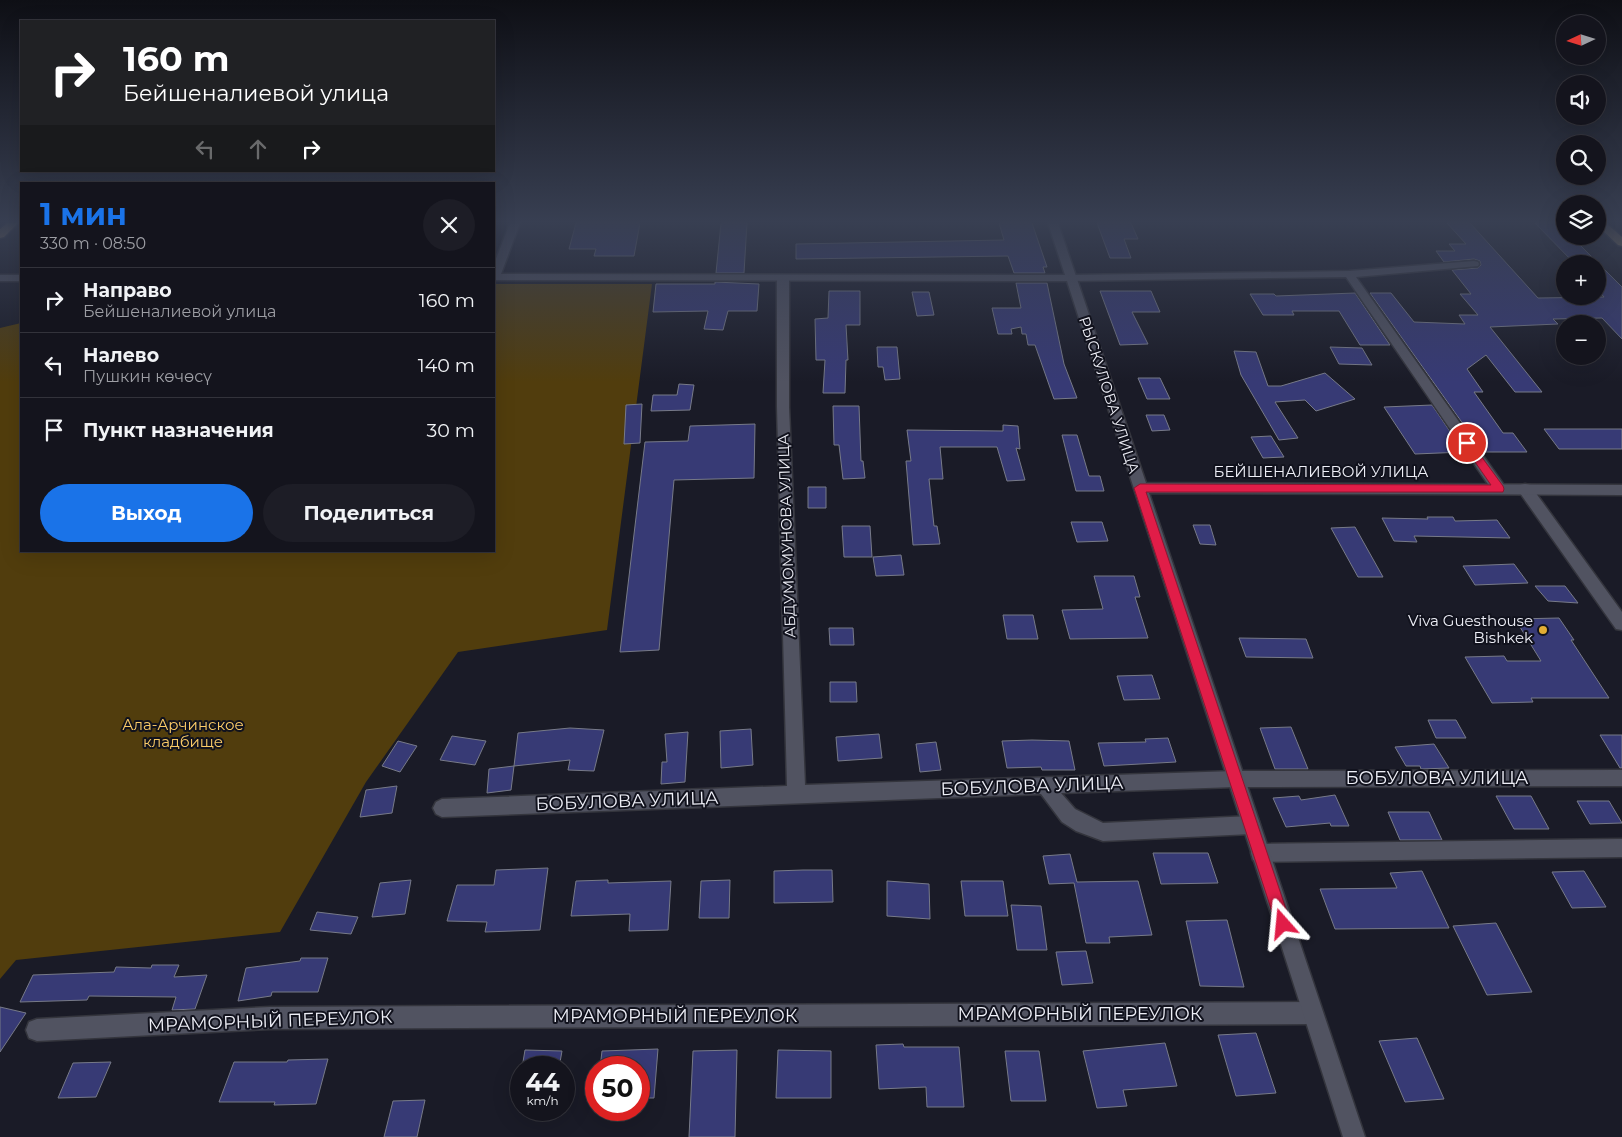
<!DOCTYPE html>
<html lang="ru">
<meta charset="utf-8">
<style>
body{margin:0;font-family:Montserrat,sans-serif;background:#1d1d26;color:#f1f3f6;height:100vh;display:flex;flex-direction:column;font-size:19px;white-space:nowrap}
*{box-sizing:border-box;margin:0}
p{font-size:16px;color:#9d9ea4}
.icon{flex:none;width:28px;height:28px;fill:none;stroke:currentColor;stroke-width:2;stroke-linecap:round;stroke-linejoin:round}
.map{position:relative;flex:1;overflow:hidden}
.side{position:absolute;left:20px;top:182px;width:475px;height:370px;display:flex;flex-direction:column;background:#14141d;border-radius:0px;box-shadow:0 5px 20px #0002,0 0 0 1px #33333b}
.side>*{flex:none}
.guide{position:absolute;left:20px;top:20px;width:475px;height:152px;border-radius:0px;box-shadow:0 5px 20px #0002,0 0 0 1px #33333b;background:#202124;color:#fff;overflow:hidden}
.needle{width:32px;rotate:266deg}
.controls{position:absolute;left:1556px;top:15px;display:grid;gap:10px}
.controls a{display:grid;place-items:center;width:50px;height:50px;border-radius:50%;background:#14141d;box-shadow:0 5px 20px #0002,0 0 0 1px #33333b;font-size:25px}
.speed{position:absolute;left:510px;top:1056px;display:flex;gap:10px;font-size:25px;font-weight:700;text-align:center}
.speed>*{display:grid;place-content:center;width:65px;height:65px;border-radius:50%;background:#14141d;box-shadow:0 5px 20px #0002,0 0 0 1px #33333b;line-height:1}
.speed small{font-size:12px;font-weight:400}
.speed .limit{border:8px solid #d22;background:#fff;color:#111}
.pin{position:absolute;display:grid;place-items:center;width:42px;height:42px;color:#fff;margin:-21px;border:2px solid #fff;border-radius:50%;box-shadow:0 1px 5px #0007}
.me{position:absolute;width:55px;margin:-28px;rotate:342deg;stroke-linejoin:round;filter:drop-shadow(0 0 4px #0008)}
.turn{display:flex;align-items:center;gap:18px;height:105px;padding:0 20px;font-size:22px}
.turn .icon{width:65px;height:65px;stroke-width:2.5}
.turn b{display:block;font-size:35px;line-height:42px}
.lanes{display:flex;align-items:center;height:48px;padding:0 20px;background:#0003;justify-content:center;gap:25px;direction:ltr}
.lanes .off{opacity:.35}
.round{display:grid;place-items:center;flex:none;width:52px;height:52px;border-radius:26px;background:#1d1d26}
.overview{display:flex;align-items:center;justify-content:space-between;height:85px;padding:0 20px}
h1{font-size:30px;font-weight:700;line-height:38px;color:#1a73e8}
.action{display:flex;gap:10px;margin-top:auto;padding:10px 20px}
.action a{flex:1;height:58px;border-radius:30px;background:#1a73e8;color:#fff;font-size:20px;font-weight:700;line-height:58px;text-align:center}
.action a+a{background:#1d1d26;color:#f1f3f6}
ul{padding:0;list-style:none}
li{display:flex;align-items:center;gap:15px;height:65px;padding:0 20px;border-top:1px solid #33333b}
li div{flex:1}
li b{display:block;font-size:19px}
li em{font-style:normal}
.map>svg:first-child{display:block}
.green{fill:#513d0d}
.building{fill:#373a75;stroke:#777a88}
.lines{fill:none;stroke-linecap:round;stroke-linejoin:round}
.street-casing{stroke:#34353d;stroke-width:3}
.secondary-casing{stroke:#34353d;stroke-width:3}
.primary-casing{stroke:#34353d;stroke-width:3}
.street{fill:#515361;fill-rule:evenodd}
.secondary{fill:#515361;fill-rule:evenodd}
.primary{fill:#9b8760;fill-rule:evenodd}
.route{fill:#e11d48;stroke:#92132f}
.poi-dot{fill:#e2ae34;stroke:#11121d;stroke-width:2}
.labels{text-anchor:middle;stroke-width:4;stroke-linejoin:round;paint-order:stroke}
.street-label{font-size:15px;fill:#eeeff7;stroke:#11121d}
.poi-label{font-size:15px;fill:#eeeff7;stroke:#11121d;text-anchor:end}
.park-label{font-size:15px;fill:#fccc68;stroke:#11121d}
.near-street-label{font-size:18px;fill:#eeeff7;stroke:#11121d}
</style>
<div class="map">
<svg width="1622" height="1137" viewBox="0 0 1622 1137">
<rect width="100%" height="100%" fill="#1a1b27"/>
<path class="green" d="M 494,284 L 652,284 L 607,630 L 458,652 L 366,782 L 280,932 L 16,960 L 0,979 L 0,328 L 21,323 L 21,551 L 494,551 Z"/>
<path class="building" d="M 576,223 L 640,223 L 634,256 L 594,256 L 596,249 L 569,249 Z
M 721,223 L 747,223 L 744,273 L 716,273 Z
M 999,223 L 1032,223 L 1047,267 L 1043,267 L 1045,273 L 1014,273 L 1008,256 L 796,259 L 796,244 L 1004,240 Z
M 1097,223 L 1131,223 L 1138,239 L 1124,239 L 1131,258 L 1110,258 Z
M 1447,223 L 1470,223 L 1538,298 L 1604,297 L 1598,290 L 1598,264 L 1575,264 L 1535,223 L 1557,223 L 1565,231 L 1565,236 L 1571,236 L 1622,287 L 1622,339 L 1602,318 L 1553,319 L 1558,324 L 1490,327 L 1542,392 L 1515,392 L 1486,355 L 1467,369 L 1483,392 L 1474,392 L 1503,433 L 1513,433 L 1527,452 L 1483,452 L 1370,293 L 1391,293 L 1414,322 L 1465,324 L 1459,315 L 1478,315 L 1460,294 L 1471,294 L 1452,270 L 1478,268 L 1481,265 L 1480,261 L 1474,259 L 1444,262 L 1436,251 L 1455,251 L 1449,244 L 1466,244 Z
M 715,282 L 759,284 L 757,311 L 728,311 L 723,330 L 704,329 L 708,311 L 653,312 L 656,284 L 715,284 Z
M 1016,283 L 1047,283 L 1064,364 L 1077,398 L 1054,399 L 1035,345 L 1028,345 L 1026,334 L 1022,334 L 1021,327 L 1011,329 L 1012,334 L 998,334 L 992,308 L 1021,308 Z
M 829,291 L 860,291 L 860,325 L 846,325 L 848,360 L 846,360 L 845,393 L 823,393 L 825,360 L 816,360 L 815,319 L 828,318 Z
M 1100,291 L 1151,291 L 1160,312 L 1132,312 L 1148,344 L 1120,345 Z
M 912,292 L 929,292 L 934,315 L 917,316 Z
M 1355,293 L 1390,345 L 1360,345 L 1339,311 L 1292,311 L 1294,315 L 1263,315 L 1250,294 L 1274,294 L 1276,296 Z
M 877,347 L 897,347 L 900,379 L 885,380 L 883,367 L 878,367 Z
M 1330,347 L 1362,348 L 1372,365 L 1339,364 Z
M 1234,351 L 1256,352 L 1268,386 L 1281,386 L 1325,373 L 1355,399 L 1316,411 L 1305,400 L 1275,402 L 1298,438 L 1279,440 L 1241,375 Z
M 1138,378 L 1160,378 L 1170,399 L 1147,399 Z
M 679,384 L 694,385 L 690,410 L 651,411 L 653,395 L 677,395 Z
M 642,404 L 640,443 L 624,444 L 626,405 Z
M 1432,405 L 1464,452 L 1415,454 L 1384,407 Z
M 833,406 L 859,406 L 861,461 L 863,461 L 865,478 L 843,479 L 839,445 L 834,445 Z
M 1146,415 L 1164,415 L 1170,430 L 1152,431 Z
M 755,424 L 754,478 L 674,480 L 659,650 L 620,652 L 645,442 L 688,441 L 690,426 Z
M 1003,425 L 1018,426 L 1020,449 L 1016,448 L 1025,480 L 1007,481 L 997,447 L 940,447 L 943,479 L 929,479 L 934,526 L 937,526 L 940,544 L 913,545 L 906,461 L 911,461 L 907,430 L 1003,431 Z
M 1544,429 L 1622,429 L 1622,449 L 1559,449 Z
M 1062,435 L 1077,435 L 1089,476 L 1100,476 L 1104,491 L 1076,491 Z
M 1271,436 L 1284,457 L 1263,458 L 1251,437 Z
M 808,487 L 826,487 L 826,508 L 808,508 Z
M 1427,517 L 1453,517 L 1455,521 L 1497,520 L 1510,538 L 1414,536 L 1417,542 L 1394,541 L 1382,518 L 1428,519 Z
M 1071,522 L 1102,522 L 1108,541 L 1077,542 Z
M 1193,525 L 1210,525 L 1216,545 L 1200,544 Z
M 842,526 L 870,526 L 872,557 L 844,557 Z
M 1355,527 L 1383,577 L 1358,577 L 1331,528 Z
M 901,555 L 904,575 L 876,576 L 873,557 Z
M 1514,564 L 1528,583 L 1475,585 L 1463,566 Z
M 1094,576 L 1134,576 L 1140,597 L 1135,597 L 1148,638 L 1070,639 L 1062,610 L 1103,609 Z
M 1535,586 L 1565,586 L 1578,603 L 1548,601 Z
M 1003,615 L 1033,615 L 1038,639 L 1007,639 Z
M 1559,618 L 1574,640 L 1571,640 L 1609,698 L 1531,698 L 1533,702 L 1492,703 L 1465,657 L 1504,656 L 1507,661 L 1541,661 L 1515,619 Z
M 829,628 L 853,628 L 854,645 L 830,645 Z
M 1239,638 L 1306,639 L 1313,658 L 1246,657 Z
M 1152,675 L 1160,699 L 1124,700 L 1117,676 Z
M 830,682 L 856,682 L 857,702 L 830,702 Z
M 1428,720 L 1456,720 L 1466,738 L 1436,738 Z
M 1291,727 L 1308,769 L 1275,769 L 1260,728 Z
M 570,728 L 604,730 L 594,771 L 568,770 L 570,760 L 514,766 L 518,733 Z
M 751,729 L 753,765 L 721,768 L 720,731 Z
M 688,732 L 685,782 L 661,784 L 662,762 L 667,762 L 665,734 Z
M 879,734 L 882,758 L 838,761 L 836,737 Z
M 1600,735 L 1622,735 L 1622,768 L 1620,768 Z
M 452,736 L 486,741 L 475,765 L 440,760 Z
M 1168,738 L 1176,762 L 1104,766 L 1098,743 L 1146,742 L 1145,739 Z
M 1032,740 L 1069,741 L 1075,770 L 1042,770 L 1041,767 L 1007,768 L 1002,741 Z
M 398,741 L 417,746 L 400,772 L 382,766 Z
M 936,742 L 941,770 L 920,772 L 916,744 Z
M 1434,744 L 1449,768 L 1421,769 L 1420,766 L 1406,766 L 1395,747 Z
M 514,766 L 511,790 L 487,793 L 489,769 Z
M 397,786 L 392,813 L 360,817 L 366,790 Z
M 1335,795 L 1349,826 L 1331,826 L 1330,823 L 1286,827 L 1273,798 L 1299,796 L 1301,800 Z
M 1496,796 L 1531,796 L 1549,829 L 1514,829 Z
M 1577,801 L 1609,801 L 1622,823 L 1590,824 Z
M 1388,812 L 1429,812 L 1442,840 L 1400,840 Z
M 1153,853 L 1208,853 L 1218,883 L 1161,884 Z
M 1070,854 L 1077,882 L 1138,881 L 1152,935 L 1109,937 L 1110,943 L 1086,943 L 1074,883 L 1049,884 L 1043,856 Z
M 548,868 L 540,930 L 485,932 L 487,922 L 447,921 L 457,885 L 494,885 L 496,870 Z
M 803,870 L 832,870 L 833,902 L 774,903 L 774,871 Z
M 1422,871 L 1449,928 L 1335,929 L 1320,889 L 1397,888 L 1390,873 Z
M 1584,871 L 1606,907 L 1572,908 L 1552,872 Z
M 411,880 L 405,914 L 372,917 L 380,883 Z
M 608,880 L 608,883 L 671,881 L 668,930 L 629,931 L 630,914 L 571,916 L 576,881 Z
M 730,880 L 729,918 L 699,918 L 701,881 Z
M 887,881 L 929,884 L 930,919 L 887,916 Z
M 961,881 L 1003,881 L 1008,916 L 965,916 Z
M 1011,905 L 1041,906 L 1047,950 L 1017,950 Z
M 317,912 L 358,917 L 351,934 L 310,930 Z
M 1227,920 L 1244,987 L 1200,986 L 1186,921 Z
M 1496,923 L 1532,992 L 1487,995 L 1453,926 Z
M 1086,951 L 1093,983 L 1062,985 L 1056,952 Z
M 301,958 L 328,958 L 318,992 L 272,992 L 271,996 L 238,1001 L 246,968 L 300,961 Z
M 152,965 L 179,965 L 174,977 L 207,975 L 195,1009 L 172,1010 L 176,997 L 89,996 L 87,1000 L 20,1002 L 33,975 L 114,972 L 116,967 L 151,968 Z
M 0,1007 L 26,1013 L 0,1052 Z
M 1256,1033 L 1276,1093 L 1236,1096 L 1218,1035 Z
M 1417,1038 L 1444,1099 L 1405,1102 L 1379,1041 Z
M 1165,1043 L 1177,1086 L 1123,1090 L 1127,1106 L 1097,1108 L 1083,1051 Z
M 903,1044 L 904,1047 L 959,1047 L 964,1107 L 927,1107 L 926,1087 L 879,1089 L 876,1045 Z
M 658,1049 L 654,1098 L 639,1098 L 639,1068 L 600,1068 L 602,1051 Z
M 525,1050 L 562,1051 L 559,1068 L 522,1068 Z
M 737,1050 L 735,1137 L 689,1137 L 693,1051 Z
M 778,1050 L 831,1051 L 831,1098 L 776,1098 Z
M 1005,1051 L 1039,1051 L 1046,1101 L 1011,1101 Z
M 328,1059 L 316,1104 L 274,1105 L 275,1102 L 219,1102 L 234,1062 L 287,1062 L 288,1060 Z
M 111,1062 L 96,1097 L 58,1098 L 73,1063 Z
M 425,1100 L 417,1137 L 384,1137 L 393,1101 Z"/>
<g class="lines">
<g class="street-casing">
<path id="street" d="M 1474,261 L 1478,262 L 1479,264 L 1478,266 L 1356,277 L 1504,485 L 1506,489 L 1504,493 L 1494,493 L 1346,277 L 1071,281 L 1065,278 L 1071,275 L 1349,271 Z
M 0,275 L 21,275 L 21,281 L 0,281 Z
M 783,275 L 789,278 L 789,407 L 805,785 L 1235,771 L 1622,770 L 1622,786 L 1235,787 L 1061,793 L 1075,809 L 1103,823 L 1251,816 L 1258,819 L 1260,825 L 1258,831 L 1251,834 L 1103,841 L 1076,831 L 1062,822 L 1041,794 L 442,817 L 436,814 L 433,808 L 436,802 L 442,799 L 787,786 L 777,407 L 777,278 Z
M 1525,484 L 1530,485 L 1622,612 L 1622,630 L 1616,629 L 1520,493 L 1518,489 L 1520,485 Z
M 1622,839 L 1622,857 L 1260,862 L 1253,860 L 1251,853 L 1253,846 L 1260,844 Z
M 1312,1002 L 1319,1006 L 1323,1013 L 1319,1020 L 1312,1024 L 270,1029 L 37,1041 L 29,1038 L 26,1030 L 29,1022 L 37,1019 L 270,1007 Z"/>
</g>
<g class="secondary-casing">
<path id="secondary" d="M 510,223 L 520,223 L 501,274 L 1065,275 L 1048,223 L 1058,223 L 1146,483 L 1622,485 L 1622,495 L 1149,493 L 1365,1137 L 1343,1137 L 1067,281 L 494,280 L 494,264 Z"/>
</g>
<g class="primary-casing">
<path id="primary" d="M 7,223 L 18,223 L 4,237 L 0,238 L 0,229 Z
M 1598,223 L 1606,223 L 1622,237 L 1622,246 L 1618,245 L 1598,226 Z"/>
</g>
<use href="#street" class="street"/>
<use href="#secondary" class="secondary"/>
<use href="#primary" class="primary"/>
</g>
<linearGradient id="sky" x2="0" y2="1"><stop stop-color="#0e0f15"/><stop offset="0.58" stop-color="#383f52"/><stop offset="1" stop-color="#383f52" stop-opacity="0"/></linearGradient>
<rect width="1622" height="382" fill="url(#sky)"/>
<path class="route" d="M 1467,440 L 1470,441 L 1503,486 L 1504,489 L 1503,492 L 1146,492 L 1291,924 L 1289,929 L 1283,931 L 1278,929 L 1276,924 L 1134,488 L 1140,484 L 1491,485 L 1462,443 Z"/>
<circle class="poi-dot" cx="1543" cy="630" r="5"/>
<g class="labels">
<g class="street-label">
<text transform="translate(1109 395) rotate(72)" y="5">РЫСКУЛОВА УЛИЦА</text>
<text x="1321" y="477">БЕЙШЕНАЛИЕВОЙ УЛИЦА</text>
<text transform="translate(787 536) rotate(-92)" y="5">АБДУМОМУНОВА УЛИЦА</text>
</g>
<g class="poi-label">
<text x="1533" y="626">Viva Guesthouse<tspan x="1533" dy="17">Bishkek</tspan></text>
</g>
<g class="park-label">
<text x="183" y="730">Ала-Арчинское<tspan x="183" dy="17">кладбище</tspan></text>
</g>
<g class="near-street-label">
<text x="1437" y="784">БОБУЛОВА УЛИЦА</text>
<text transform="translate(1032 786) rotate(-2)" y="6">БОБУЛОВА УЛИЦА</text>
<text transform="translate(627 801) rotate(-2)" y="6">БОБУЛОВА УЛИЦА</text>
<text x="1080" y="1020">МРАМОРНЫЙ ПЕРЕУЛОК</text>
<text x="675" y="1022">МРАМОРНЫЙ ПЕРЕУЛОК</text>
<text transform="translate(270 1021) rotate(-2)" y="6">МРАМОРНЫЙ ПЕРЕУЛОК</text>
</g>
</g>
</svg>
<div class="controls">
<a><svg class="needle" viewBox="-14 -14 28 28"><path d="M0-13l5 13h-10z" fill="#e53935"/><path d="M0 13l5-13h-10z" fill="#9d9ea4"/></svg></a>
<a><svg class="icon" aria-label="sound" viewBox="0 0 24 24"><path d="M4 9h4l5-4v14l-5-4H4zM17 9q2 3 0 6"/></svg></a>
<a><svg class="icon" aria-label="search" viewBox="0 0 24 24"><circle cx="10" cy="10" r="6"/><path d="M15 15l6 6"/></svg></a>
<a><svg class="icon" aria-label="layers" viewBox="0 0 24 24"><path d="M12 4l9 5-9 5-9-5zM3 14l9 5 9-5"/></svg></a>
<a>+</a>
<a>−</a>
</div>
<div class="speed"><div>44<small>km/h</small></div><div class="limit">50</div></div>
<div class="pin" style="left:1467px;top:443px;background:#d93025"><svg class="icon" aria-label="arrive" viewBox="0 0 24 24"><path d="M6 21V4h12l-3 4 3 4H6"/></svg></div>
<svg class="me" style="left:1283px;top:924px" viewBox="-20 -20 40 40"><path d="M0-17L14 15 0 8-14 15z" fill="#e11d48" stroke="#fff" stroke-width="4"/></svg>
<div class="guide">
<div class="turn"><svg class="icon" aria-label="right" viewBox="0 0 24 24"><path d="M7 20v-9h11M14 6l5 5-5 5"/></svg><div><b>160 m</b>Бейшеналиевой улица</div></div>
<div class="lanes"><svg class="icon off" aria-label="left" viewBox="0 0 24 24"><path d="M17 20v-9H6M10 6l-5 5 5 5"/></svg><svg class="icon off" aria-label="ahead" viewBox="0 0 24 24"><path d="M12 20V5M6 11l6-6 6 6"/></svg><svg class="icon" aria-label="right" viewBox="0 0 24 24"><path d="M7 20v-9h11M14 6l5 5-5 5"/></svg></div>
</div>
<section class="side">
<div class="overview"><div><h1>1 мин</h1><p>330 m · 08:50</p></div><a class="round"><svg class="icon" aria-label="close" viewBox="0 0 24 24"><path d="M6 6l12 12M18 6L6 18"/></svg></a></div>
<ul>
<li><svg class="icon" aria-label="right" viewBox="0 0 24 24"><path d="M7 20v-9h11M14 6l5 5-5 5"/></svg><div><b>Направо</b><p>Бейшеналиевой улица</p></div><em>160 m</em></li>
<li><svg class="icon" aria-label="left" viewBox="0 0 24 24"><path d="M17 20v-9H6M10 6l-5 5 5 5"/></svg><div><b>Налево</b><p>Пушкин көчөсү</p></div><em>140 m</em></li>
<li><svg class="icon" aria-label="arrive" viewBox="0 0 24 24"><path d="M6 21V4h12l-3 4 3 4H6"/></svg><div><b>Пункт назначения</b></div><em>30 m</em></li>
</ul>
<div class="action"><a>Выход</a><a>Поделиться</a></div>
</section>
</div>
